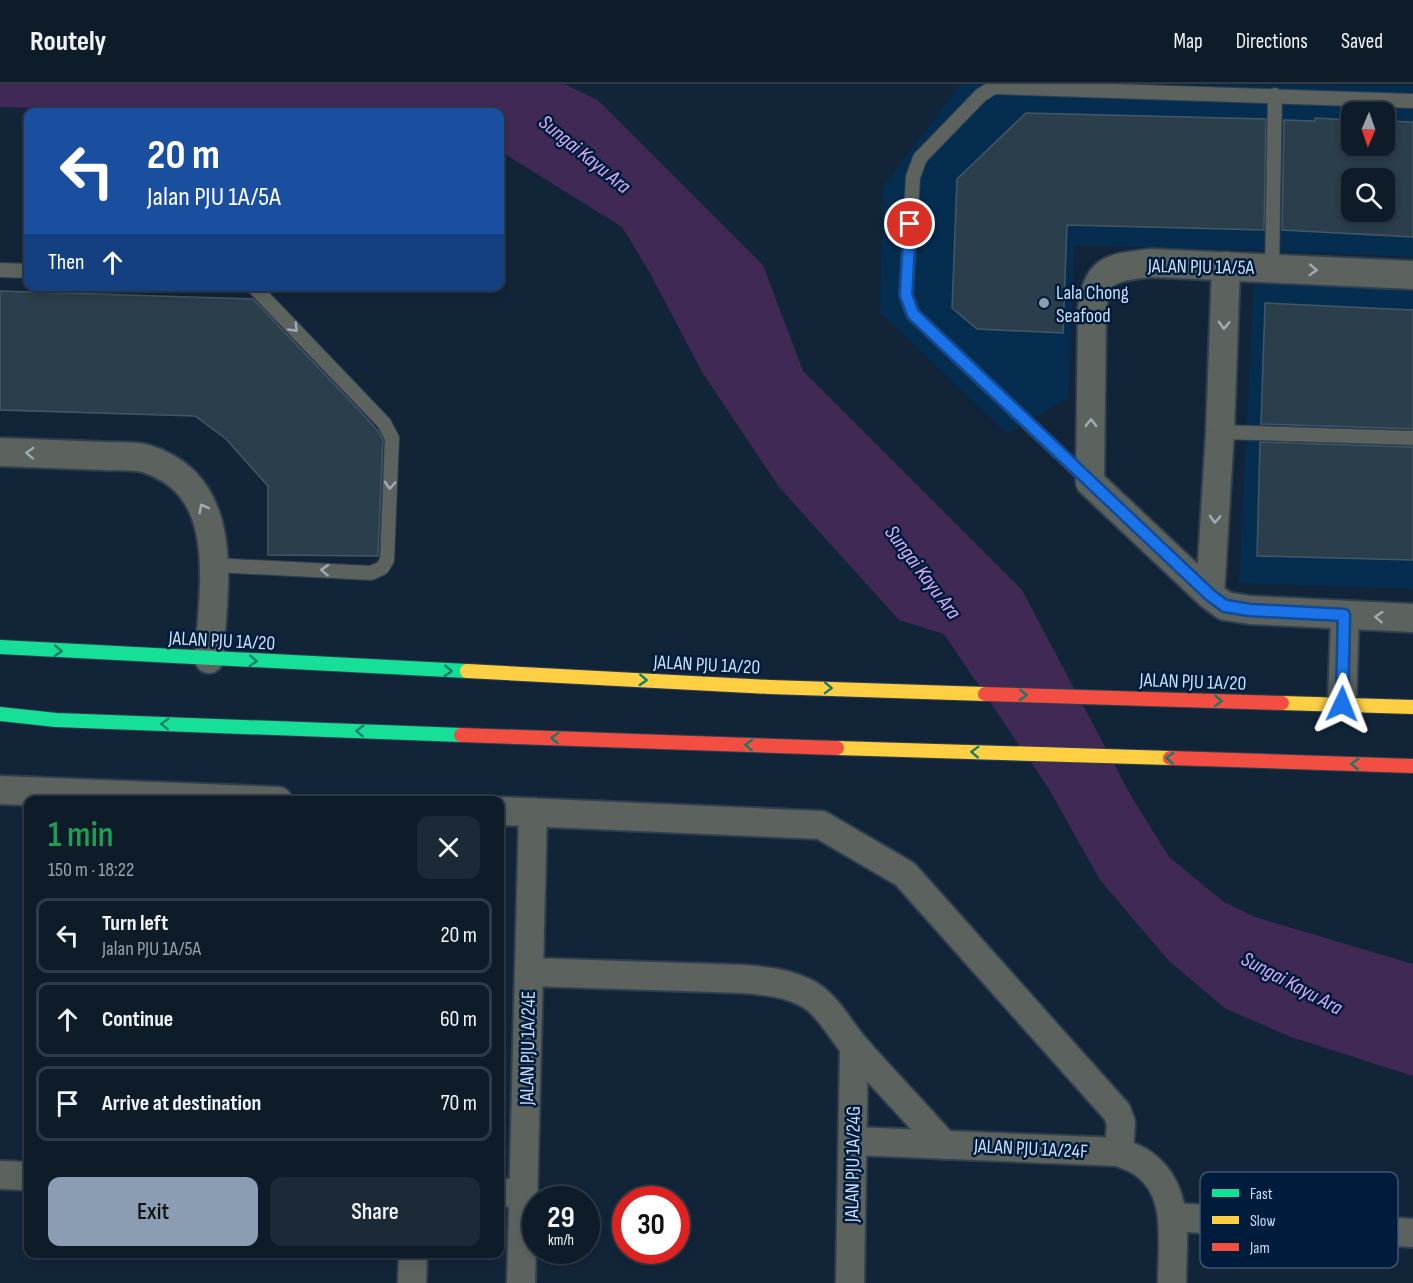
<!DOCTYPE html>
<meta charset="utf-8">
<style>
body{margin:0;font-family:"Sofia Sans Condensed",sans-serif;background:#1c2936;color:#f1f3f6;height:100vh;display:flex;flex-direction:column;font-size:22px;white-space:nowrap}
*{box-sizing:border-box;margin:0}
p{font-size:20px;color:#9ba1a8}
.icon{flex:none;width:33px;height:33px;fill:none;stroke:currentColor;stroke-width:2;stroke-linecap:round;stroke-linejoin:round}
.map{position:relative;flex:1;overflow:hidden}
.details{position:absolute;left:24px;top:712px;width:480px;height:462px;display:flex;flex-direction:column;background:#0e1c2a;border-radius:12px;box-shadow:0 3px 9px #0003,0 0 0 2px #2e3a47}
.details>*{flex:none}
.banner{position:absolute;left:24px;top:24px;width:480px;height:183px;border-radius:12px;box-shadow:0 3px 9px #0003,0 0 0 2px #2e3a47;background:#1a4fa0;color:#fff;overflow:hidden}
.needle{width:39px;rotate:182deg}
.controls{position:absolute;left:1341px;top:18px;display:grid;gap:12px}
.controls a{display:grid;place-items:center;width:54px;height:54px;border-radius:12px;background:#0e1c2a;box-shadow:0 3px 9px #0003,0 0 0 2px #2e3a47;font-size:30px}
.speed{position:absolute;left:522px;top:1102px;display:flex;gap:12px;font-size:30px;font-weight:700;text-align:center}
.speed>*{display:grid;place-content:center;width:78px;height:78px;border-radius:50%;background:#0e1c2a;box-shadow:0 3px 9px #0003,0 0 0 2px #2e3a47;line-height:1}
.speed small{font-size:15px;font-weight:400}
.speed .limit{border:9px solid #d22;background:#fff;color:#111}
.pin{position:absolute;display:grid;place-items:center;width:51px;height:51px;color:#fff;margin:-26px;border:3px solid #fff;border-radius:50%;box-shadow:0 2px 6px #0007}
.me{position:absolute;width:66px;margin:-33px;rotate:2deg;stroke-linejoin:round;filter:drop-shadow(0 0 4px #0008)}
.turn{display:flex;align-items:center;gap:21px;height:126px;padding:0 24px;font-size:27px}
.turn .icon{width:78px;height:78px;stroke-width:2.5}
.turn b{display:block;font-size:42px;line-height:51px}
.then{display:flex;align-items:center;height:57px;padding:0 24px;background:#0003;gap:12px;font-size:22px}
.round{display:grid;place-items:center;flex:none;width:63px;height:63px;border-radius:12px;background:#1c2936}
.head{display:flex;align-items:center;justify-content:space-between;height:102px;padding:0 24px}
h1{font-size:36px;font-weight:600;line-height:45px;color:#1e9e55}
.button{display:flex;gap:12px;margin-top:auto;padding:12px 24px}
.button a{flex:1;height:69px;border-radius:12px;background:#8a9db2;color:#111;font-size:24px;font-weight:600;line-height:69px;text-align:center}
.button a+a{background:#1c2936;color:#f1f3f6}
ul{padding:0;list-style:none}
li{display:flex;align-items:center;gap:18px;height:75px;margin:0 12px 9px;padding:0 12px;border:3px solid #2e3a47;border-radius:12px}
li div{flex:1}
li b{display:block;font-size:22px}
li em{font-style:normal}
header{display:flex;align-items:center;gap:36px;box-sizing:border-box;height:84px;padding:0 30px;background:#0e1c2a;border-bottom:2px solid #2e3a47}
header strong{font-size:28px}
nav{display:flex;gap:33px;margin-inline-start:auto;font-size:21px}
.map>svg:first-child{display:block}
.built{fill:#042d50;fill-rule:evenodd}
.water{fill:#402954}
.building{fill:#2a3e4b;stroke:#445765;stroke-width:1.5;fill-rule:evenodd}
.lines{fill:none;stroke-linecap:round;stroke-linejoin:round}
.lane-casing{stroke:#2f3f4f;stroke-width:16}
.street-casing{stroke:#2f3f4f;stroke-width:32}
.fast-casing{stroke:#2f3f4f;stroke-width:16}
.slow-casing{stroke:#2f3f4f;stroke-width:16}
.jam-casing{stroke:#2f3f4f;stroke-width:16}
.lane{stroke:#5c625e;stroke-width:14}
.street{stroke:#5c625e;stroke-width:28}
.fast{stroke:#16e098;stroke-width:14}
.slow{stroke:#ffcf43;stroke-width:14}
.jam{stroke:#f24e42;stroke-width:14}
.oneway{stroke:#9facb8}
.oneway2{stroke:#0b7e6a}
.route-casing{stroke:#114b97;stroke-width:15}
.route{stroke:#1a73e8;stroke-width:10}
.poi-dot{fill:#8a9db2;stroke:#001c3c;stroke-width:2}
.labels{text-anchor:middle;stroke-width:5;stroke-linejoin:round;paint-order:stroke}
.street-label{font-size:20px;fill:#cbdef4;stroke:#001c3c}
.poi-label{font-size:20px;fill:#cbdef4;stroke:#001c3c;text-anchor:start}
.water-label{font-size:21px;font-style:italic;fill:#d9acf8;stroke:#001c3c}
.key{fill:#001c3c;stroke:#3d5673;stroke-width:1.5}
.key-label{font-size:16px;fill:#cbdef4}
</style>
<header>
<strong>Routely</strong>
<nav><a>Map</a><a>Directions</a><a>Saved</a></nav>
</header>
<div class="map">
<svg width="1413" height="1199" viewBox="0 0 1413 1199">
<rect width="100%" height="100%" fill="#122538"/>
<path class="built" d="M 961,0 L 1413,2 L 1413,173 L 1258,166 L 1074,161 L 1068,314 L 1007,350 L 880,228 L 883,103 ZM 1352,28 L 1384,28 L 1384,62 L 1352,62 ZM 1352,94 L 1384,94 L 1384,128 L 1352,128 Z
M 1254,196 L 1413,203 L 1413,505 L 1239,499 Z"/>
<path class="water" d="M 0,0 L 564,0 L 598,16 L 763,181 L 803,287 L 1022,506 L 1131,712 L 1169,773 L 1224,818 L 1255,833 L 1413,880 L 1413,992 L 1291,953 L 1226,925 L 1169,877 L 1100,796 L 1049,705 L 944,550 L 899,536 L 779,403 L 702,288 L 650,189 L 622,143 L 500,67 L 500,28 L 167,28 L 0,23 Z"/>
<path class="building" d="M 1026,29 L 1266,35 L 1264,146 L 1067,141 L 1063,249 L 977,245 L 952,224 L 957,95 Z
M 1315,34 L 1352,36 L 1352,62 L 1384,62 L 1384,37 L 1413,38 L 1413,153 L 1282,146 L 1284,36 L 1315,37 ZM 1352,94 L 1384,94 L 1384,128 L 1352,128 Z
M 0,207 L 253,215 L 360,327 L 378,347 L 383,356 L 378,472 L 268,471 L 268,402 L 226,355 L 195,332 L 0,326 Z
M 1265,219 L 1413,226 L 1413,345 L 1261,340 Z
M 1260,358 L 1413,363 L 1413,476 L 1257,472 Z"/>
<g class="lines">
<g class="lane-casing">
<path id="lane" d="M 1272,184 L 1275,11
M 0,186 L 28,187
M 1220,348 L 1413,354
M 1088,396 L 913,230 L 906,211 L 913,93 L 920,74 L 981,11 L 994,3 L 1413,17
M 214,481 L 371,489 L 382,484 L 387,476 L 392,354 L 384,339 L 253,202"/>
</g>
<g class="street-casing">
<path id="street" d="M 1413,191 L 1151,179 C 1113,184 1097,182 1092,226 L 1090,398 L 1210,511 L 1225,522 L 1250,526 L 1413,534
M 0,368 C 35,369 71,371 106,372 C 118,373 135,371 147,375 C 234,403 213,504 209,575
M 1210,511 L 1220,348 L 1226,182
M 1342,620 L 1345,531
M 0,706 L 278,717
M 500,727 L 821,741 L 905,790 L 1117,1028 L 1121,1039 L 1119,1068
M 529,888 L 744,895 C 767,897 789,899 810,911 C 829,923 840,946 855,963 C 884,996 915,1028 944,1061
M 854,1057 L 1119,1068 C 1126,1071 1134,1074 1141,1078 C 1182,1105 1172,1156 1172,1199
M 0,1091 L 28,1092
M 500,1109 L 524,1109
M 1173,1133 L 1413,1149
M 412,1199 L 413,1170
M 521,1199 L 533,728
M 850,1199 L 854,962"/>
</g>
<g class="fast-casing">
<path id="fast" d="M 0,563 L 467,587
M 0,630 L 56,636 L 461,651"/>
</g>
<g class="slow-casing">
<path id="slow" d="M 467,587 L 770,603 L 985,610
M 1282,619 L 1413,623
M 837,664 L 1170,674"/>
</g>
<g class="jam-casing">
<path id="jam" d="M 985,610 L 1282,619
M 461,651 L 837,664
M 1170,674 L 1413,682"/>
</g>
<use href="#lane" class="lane"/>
<use href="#street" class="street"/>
<use href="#fast" class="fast"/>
<use href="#slow" class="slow"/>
<use href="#jam" class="jam"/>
</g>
<defs><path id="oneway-chevron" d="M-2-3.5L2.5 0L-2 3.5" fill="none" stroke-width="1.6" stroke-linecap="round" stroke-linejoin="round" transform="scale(1.5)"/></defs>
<g class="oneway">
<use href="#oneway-chevron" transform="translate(1313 186) rotate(3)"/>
<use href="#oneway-chevron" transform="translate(1224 241) rotate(92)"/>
<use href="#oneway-chevron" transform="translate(294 244) rotate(46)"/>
<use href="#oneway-chevron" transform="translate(1091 339) rotate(-89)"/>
<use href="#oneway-chevron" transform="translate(30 369) rotate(-178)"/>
<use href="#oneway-chevron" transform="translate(390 401) rotate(93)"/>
<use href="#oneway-chevron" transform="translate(203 424) rotate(-117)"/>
<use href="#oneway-chevron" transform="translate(1215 435) rotate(93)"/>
<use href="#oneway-chevron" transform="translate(325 486) rotate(-177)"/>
<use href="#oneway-chevron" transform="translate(1379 533) rotate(-177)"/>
</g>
<g class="oneway2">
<use href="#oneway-chevron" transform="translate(58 567) rotate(3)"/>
<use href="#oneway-chevron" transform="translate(253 577) rotate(3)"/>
<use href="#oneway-chevron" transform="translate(448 587) rotate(3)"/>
<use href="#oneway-chevron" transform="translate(643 596) rotate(3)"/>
<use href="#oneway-chevron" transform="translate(828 604) rotate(2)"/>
<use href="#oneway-chevron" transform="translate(1023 611) rotate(2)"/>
<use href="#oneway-chevron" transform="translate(1218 617) rotate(2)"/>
<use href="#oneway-chevron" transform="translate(165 640) rotate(-178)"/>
<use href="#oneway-chevron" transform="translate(360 647) rotate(-178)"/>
<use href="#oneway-chevron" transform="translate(555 654) rotate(-178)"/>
<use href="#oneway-chevron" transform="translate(749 661) rotate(-178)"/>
<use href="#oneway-chevron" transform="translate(975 668) rotate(-178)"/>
<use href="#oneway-chevron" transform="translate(1170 674) rotate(-178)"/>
<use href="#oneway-chevron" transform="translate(1355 680) rotate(-178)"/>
</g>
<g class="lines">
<g class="route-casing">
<path id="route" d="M 910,140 L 906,211 L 913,230 L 1210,511 L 1225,522 L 1250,526 L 1344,531 L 1342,620"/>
</g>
<use href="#route" class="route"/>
</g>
<circle class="poi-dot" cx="1044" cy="219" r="6"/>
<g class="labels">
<g class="street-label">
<text transform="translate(1201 182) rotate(1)" y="7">JALAN PJU 1A/5A</text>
<text transform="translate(222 556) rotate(3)" y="7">JALAN PJU 1A/20</text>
<text transform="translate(707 580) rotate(3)" y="7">JALAN PJU 1A/20</text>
<text transform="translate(1193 597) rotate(2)" y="7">JALAN PJU 1A/20</text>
<text transform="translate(527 964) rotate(-89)" y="7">JALAN PJU 1A/24E</text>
<text transform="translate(1031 1064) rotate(3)" y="7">JALAN PJU 1A/24F</text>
<text transform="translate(852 1080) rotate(-89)" y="7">JALAN PJU 1A/24G</text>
</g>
<g class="poi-label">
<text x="1056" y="215">Lala Chong<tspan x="1056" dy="23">Seafood</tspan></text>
</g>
<g class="water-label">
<text transform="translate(585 70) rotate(39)" y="7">Sungai Kayu Ara</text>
<text transform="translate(923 488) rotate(53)" y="7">Sungai Kayu Ara</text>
<text transform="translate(1292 899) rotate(28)" y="7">Sungai Kayu Ara</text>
</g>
</g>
<rect x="1200" y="1088" width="198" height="96" rx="9" class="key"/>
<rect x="1212" y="1105" width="27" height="8" fill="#16e098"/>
<rect x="1212" y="1132" width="27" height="8" fill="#ffcf43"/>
<rect x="1212" y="1159" width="27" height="8" fill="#f24e42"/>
<g class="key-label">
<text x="1250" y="1115">Fast</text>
<text x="1250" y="1142">Slow</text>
<text x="1250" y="1169">Jam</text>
</g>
</svg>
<div class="controls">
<a><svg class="needle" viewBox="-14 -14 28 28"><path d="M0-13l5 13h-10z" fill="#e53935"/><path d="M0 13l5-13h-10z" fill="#9ba1a8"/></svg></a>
<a><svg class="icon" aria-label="search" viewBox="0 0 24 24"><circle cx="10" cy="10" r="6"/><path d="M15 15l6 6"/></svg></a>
</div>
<div class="speed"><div>29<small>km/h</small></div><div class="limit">30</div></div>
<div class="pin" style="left:910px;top:140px;background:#d93025"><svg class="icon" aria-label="arrive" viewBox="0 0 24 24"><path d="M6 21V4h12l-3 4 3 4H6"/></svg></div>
<svg class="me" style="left:1342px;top:620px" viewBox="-20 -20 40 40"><path d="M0-17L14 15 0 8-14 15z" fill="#1a73e8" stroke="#fff" stroke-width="4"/></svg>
<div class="banner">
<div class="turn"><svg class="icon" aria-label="left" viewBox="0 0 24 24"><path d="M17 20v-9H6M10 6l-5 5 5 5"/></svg><div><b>20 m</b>Jalan PJU 1A/5A</div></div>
<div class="then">Then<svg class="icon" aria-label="ahead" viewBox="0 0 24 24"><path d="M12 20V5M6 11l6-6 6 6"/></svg></div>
</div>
<section class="details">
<div class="head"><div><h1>1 min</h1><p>150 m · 18:22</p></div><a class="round"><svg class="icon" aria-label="close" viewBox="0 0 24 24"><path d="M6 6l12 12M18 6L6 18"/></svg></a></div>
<ul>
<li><svg class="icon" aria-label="left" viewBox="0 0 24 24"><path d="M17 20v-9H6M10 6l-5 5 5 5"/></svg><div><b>Turn left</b><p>Jalan PJU 1A/5A</p></div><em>20 m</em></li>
<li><svg class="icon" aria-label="ahead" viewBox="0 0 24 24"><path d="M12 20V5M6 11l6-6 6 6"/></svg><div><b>Continue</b></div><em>60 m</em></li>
<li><svg class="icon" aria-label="arrive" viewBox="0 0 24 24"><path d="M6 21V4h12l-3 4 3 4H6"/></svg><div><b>Arrive at destination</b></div><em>70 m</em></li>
</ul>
<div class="button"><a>Exit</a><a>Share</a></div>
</section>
</div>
